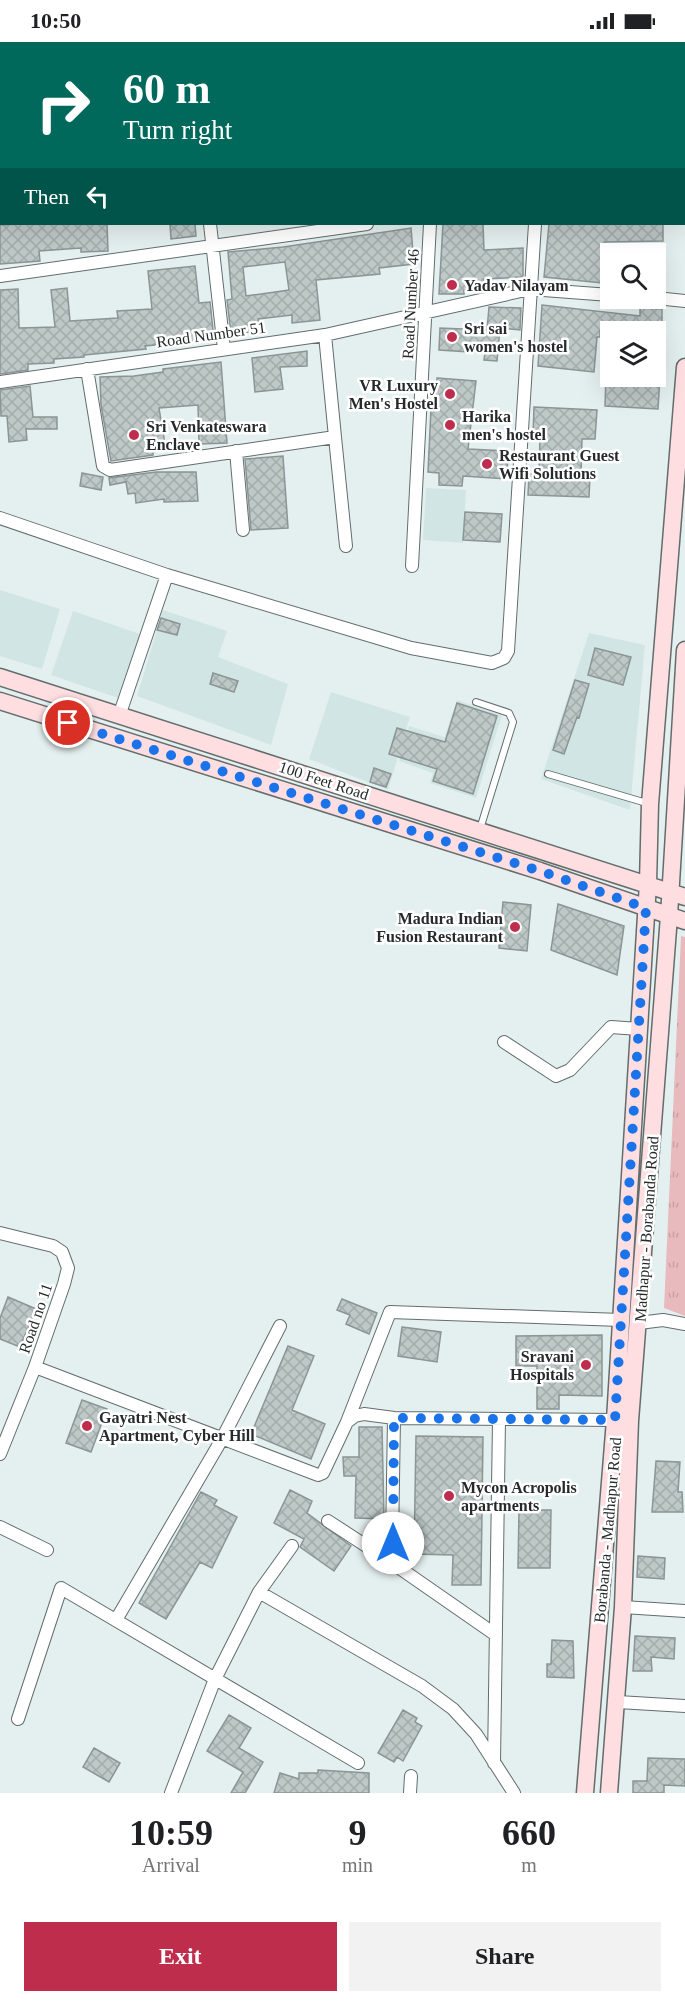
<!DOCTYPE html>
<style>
body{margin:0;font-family:Georgia,serif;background:#f2f2f2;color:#202124;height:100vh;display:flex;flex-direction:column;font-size:22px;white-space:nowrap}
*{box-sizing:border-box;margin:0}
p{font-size:20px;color:#757577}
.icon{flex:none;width:33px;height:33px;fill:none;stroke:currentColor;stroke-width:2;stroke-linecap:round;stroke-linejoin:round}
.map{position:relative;height:1751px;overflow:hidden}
.side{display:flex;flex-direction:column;background:#fff;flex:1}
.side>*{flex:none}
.banner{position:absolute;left:0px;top:0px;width:686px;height:183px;box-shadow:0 6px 24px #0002;background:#00695c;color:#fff;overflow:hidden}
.fabs{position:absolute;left:600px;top:201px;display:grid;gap:12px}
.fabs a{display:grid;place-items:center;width:66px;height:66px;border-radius:0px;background:#fff;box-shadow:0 6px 24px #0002;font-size:30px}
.pin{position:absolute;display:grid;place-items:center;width:51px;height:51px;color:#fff;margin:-26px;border:3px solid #fff;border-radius:50%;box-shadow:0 2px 6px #0007}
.me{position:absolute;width:66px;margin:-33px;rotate:0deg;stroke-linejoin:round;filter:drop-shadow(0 0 4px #0008)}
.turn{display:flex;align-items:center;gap:21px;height:126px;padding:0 24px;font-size:27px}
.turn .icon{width:78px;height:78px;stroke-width:2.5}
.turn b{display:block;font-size:42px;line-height:51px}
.then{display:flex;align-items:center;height:57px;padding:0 24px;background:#0003;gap:12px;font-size:22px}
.eta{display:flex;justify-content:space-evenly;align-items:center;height:102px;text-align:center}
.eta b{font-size:36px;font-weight:700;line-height:42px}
.action{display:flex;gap:12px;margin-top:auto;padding:12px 24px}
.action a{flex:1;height:69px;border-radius:0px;background:#be2d4b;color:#fff;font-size:24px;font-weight:700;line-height:69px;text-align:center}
.action a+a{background:#f2f2f2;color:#202124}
.status{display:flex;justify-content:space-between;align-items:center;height:42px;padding:0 30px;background:#fff;direction:ltr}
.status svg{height:16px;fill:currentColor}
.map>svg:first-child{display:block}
.built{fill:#d1e6e4}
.grass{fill:url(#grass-tufts)}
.building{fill:url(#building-cross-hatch);stroke:#8a9594;stroke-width:1.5;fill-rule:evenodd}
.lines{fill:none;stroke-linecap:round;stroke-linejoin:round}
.lane-casing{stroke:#626d6c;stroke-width:8}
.street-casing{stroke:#626d6c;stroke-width:14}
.secondary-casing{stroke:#626d6c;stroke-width:19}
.lane{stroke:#fff;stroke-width:6}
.street{stroke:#fff;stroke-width:12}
.secondary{stroke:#fedee1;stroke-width:16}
.route{stroke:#1a73e8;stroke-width:10;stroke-dasharray:0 18}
.poi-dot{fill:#be2d4b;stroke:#fff;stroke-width:2}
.labels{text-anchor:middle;stroke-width:5;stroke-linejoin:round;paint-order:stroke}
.poi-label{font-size:16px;font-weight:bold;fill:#262a2a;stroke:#fff;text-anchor:start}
.street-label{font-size:16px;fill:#262a2a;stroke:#fff}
</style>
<div class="status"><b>10:50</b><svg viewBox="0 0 49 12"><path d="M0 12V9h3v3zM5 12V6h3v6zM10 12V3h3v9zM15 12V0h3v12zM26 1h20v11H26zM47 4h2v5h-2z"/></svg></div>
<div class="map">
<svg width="685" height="1751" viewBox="0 0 685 1751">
<defs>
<pattern id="grass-tufts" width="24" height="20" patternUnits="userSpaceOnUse" patternTransform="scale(1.5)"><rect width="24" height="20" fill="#e9babd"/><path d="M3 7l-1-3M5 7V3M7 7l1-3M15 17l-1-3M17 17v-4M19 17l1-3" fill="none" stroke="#c8a0a3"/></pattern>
<pattern id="building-cross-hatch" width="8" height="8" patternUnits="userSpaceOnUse" patternTransform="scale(1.5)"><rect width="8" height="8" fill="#bdc8c7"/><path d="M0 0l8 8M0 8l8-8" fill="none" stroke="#a2acab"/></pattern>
</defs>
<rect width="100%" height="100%" fill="#e4f0ef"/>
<path class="built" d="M 426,446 L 466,448 L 463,501 L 423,498 Z
M 0,548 L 60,567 L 42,627 L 0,614 Z
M 163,568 L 227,589 L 218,615 L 288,642 L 271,703 L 137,654 Z
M 73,569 L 140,592 L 118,656 L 51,633 Z
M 589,591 L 645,603 L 630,768 L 541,737 Z
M 331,650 L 410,675 L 388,748 L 309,717 Z
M 457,658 L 502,673 L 476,756 L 430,741 L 433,731 L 399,719 L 409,684 L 444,695 L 442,702 Z"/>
<path class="grass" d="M 681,894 L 685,895 L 685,1274 L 664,1266 Z"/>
<path class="building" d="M 21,182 L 107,182 L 108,209 L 81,210 L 81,206 L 39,209 L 40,219 L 0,222 L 0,183 Z
M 170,182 L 195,182 L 196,194 L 171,197 Z
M 443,182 L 483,182 L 484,208 L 523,206 L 523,235 L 484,237 L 484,246 L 464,248 L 464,252 L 439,252 Z
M 549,182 L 663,182 L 663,199 L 605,200 L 602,241 L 544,235 Z
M 411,186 L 414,222 L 379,226 L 380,232 L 316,238 L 320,278 L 292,281 L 292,273 L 258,277 L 259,289 L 231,292 L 227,258 L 232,257 L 228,210 L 283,205 ZM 285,220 L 289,248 L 246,254 L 243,225 Z
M 195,224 L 199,261 L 210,260 L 214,297 L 145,304 L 146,307 L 84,313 L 84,315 L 54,317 L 54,321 L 28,322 L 28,328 L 0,332 L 0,248 L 18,247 L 19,286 L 55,285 L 51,248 L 67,246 L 70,279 L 118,276 L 117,269 L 152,267 L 148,229 Z
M 542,263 L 640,274 L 640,266 L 662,267 L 662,290 L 600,289 L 600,295 L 597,295 L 594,330 L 538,324 Z
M 489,265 L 521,266 L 520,288 L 500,286 L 497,319 L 484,318 L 485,311 L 439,308 L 440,286 L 487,288 Z
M 307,309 L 307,324 L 280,325 L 283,347 L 255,350 L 252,316 Z
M 221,320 L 227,401 L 199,402 L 198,363 L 159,366 L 166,408 L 153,410 L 153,413 L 111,419 L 101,363 L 100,335 L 134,334 L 163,330 L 163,327 Z
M 606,334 L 660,334 L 658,367 L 605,364 Z
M 437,336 L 476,339 L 468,407 L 508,409 L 507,437 L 463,434 L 462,444 L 439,443 L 439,431 L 428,430 L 431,366 L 435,366 Z
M 30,344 L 33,375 L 57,375 L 57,387 L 26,387 L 27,398 L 9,400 L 7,374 L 1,374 L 0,348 Z
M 534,365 L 597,368 L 595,397 L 582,397 L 581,434 L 590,434 L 589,455 L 528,453 L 529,432 L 539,433 L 540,394 L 533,394 Z
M 283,414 L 288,486 L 251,488 L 245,417 Z
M 156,430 L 196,430 L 198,459 L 164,460 L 164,457 L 136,461 L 135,451 L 128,452 L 126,440 L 110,443 L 109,436 Z
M 82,431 L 103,435 L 101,448 L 80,444 Z
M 465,470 L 502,472 L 500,500 L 463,498 Z
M 161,576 L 180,582 L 177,593 L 157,588 Z
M 595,606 L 631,615 L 623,643 L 588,633 Z
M 213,631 L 238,639 L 234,650 L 210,642 Z
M 575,638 L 589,642 L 579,676 L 577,675 L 564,712 L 553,708 Z
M 457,661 L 497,674 L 473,752 L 433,739 L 437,727 L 389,712 L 397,686 L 445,700 Z
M 374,726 L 391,732 L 386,745 L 370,740 Z
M 503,860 L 531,863 L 527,909 L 499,906 Z
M 558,862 L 624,884 L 617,933 L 551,908 Z
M 8,1255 L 36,1267 L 20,1305 L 0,1297 L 0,1276 Z
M 342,1257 L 377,1271 L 369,1292 L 346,1282 L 350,1273 L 337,1268 Z
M 402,1285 L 441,1290 L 437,1320 L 398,1314 Z
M 602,1293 L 602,1354 L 559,1353 L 559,1367 L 537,1367 L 537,1324 L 516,1324 L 516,1294 Z
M 288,1304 L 314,1314 L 292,1368 L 325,1382 L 311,1417 L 251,1392 Z
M 82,1358 L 107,1367 L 91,1410 L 66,1401 Z
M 359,1385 L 382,1385 L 384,1477 L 355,1476 L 356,1434 L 344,1434 L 343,1415 L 359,1415 Z
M 416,1394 L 483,1395 L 481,1543 L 452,1543 L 453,1513 L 414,1512 Z
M 656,1419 L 680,1420 L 678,1450 L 682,1450 L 683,1470 L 652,1470 Z
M 290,1448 L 312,1459 L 307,1471 L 351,1504 L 334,1529 L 300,1505 L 304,1497 L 274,1481 Z
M 201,1450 L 217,1458 L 214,1463 L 237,1475 L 212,1526 L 200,1520 L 166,1577 L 139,1561 Z
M 519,1468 L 551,1468 L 550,1526 L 518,1526 Z
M 638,1514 L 665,1516 L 664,1537 L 637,1535 Z
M 635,1594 L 675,1596 L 674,1617 L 651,1615 L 652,1629 L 633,1629 Z
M 552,1598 L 573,1599 L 574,1636 L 547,1635 L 547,1622 L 551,1622 Z
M 403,1668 L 417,1676 L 415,1680 L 422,1684 L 403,1719 L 397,1715 L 394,1720 L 378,1711 Z
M 229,1673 L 251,1686 L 239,1706 L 263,1720 L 245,1751 L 231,1751 L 243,1730 L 207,1709 Z
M 94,1706 L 120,1721 L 109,1740 L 83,1725 Z
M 648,1716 L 685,1717 L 685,1744 L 664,1743 L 664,1751 L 633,1751 L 633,1739 L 647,1739 Z
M 318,1728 L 369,1731 L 369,1751 L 274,1751 L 280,1731 L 299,1737 L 299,1731 L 318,1731 Z"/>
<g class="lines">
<g class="lane-casing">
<path id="lane" d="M 476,660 L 509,671 L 513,680 L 480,787
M 548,732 L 650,762"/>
</g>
<g class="street-casing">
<path id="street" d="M 191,0 L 191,2
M 131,2 L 141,0
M 445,2 L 445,0
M 550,2 L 550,0
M 0,23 L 2,23
M 0,131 L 2,131
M 684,134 L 685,134
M 210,182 L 224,307
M 0,234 L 367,182
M 656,256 L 685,259
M 87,327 L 103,424 L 110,428 L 335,395 L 325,293
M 0,340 L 325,293 L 530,247 L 610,253
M 335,395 L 346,504
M 236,409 L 243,488
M 0,476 L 167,533
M 412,524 L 430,182
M 119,674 L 167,533 L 411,606 L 492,621 L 504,616 L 508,609 L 535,182
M 504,1000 L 556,1034 L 570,1028 L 611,985 L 639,987
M 0,1191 L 53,1204 L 62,1210 L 68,1226 L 64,1242 L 35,1325 L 0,1412
M 639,1281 L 663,1278 L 685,1282
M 35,1325 L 318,1433 L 323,1431 L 347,1380 L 355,1374 L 364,1372 L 394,1376 L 615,1378
M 394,1376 L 392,1501 L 395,1515 L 401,1527 L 496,1593
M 347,1380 L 390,1270 L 621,1278
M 328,1479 L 400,1526
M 0,1485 L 47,1508
M 259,1550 L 422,1644 L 453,1667 L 476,1692 L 514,1751
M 623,1565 L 685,1569
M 116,1578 L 222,1397 L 280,1284
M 618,1660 L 685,1664
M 18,1677 L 61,1546 L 358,1721
M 494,1721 L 499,1378
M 171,1751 L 215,1637 L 259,1550 L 292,1504
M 410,1751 L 411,1734"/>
</g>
<g class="secondary-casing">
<path id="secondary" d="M 0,635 L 685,855
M 0,659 L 540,829 L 685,879
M 585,1751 L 615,1378 L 648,841 L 650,762 L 685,325
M 609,1751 L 623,1565 L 630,1379 L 669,874 L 685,608"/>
</g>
<use href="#lane" class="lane"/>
<use href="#street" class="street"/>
<use href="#secondary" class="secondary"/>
</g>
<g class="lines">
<path class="route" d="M 68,681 L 540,829 L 646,866 L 615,1378 L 394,1376 L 393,1501"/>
</g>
<g class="poi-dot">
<circle cx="452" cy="243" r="6"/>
<circle cx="452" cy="295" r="6"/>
<circle cx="450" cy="352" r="6"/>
<circle cx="450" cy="383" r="6"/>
<circle cx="134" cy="393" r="6"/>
<circle cx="487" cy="422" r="6"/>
<circle cx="515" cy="885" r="6"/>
<circle cx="586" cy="1323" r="6"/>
<circle cx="87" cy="1384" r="6"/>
<circle cx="449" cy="1454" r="6"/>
</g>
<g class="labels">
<g class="poi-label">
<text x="464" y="249">Yadav Nilayam</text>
<text x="464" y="292">Sri sai<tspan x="464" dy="18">women's hostel</tspan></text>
<text x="438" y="349" text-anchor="end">VR Luxury<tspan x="438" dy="18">Men's Hostel</tspan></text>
<text x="462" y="380">Harika<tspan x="462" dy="18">men's hostel</tspan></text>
<text x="146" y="390">Sri Venkateswara<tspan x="146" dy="18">Enclave</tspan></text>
<text x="499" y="419">Restaurant Guest<tspan x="499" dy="18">Wifi Solutions</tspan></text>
<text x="503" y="882" text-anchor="end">Madura Indian<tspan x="503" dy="18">Fusion Restaurant</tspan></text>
<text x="574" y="1320" text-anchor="end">Sravani<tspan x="574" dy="18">Hospitals</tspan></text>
<text x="99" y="1381">Gayatri Nest<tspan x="99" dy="18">Apartment, Cyber Hill</tspan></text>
<text x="461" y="1451">Mycon Acropolis<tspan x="461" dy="18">apartments</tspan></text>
</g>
<g class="street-label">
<text transform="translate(410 262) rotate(-87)" y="6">Road Number 46</text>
<text transform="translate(211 292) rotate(-8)" y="6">Road Number 51</text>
<text transform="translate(324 738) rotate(18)" y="6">100 Feet Road</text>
<text transform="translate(646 1187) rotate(-86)" y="6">Madhapur - Borabanda Road</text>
<text transform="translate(35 1276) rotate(-71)" y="6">Road no 11</text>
<text transform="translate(607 1488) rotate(-85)" y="6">Borabanda - Madhapur Road</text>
</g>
</g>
</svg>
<div class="fabs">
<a><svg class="icon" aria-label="search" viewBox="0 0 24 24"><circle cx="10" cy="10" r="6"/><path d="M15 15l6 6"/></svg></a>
<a><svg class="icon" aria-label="layers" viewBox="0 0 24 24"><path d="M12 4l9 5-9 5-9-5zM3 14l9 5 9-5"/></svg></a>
</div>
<div class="pin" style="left:68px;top:681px;background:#d93025"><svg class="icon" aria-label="arrive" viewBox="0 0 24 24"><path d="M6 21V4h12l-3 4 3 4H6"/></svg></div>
<svg class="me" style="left:393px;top:1501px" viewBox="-20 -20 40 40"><circle r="19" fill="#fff"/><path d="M0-13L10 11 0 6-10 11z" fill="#1a73e8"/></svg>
<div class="banner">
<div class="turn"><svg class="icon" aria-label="right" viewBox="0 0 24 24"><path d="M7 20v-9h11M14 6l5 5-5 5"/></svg><div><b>60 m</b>Turn right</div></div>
<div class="then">Then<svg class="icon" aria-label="left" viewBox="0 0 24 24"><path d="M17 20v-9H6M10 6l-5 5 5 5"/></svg></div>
</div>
</div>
<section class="side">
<div class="eta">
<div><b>10:59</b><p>Arrival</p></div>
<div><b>9</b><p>min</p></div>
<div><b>660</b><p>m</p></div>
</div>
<div class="action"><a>Exit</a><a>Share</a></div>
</section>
